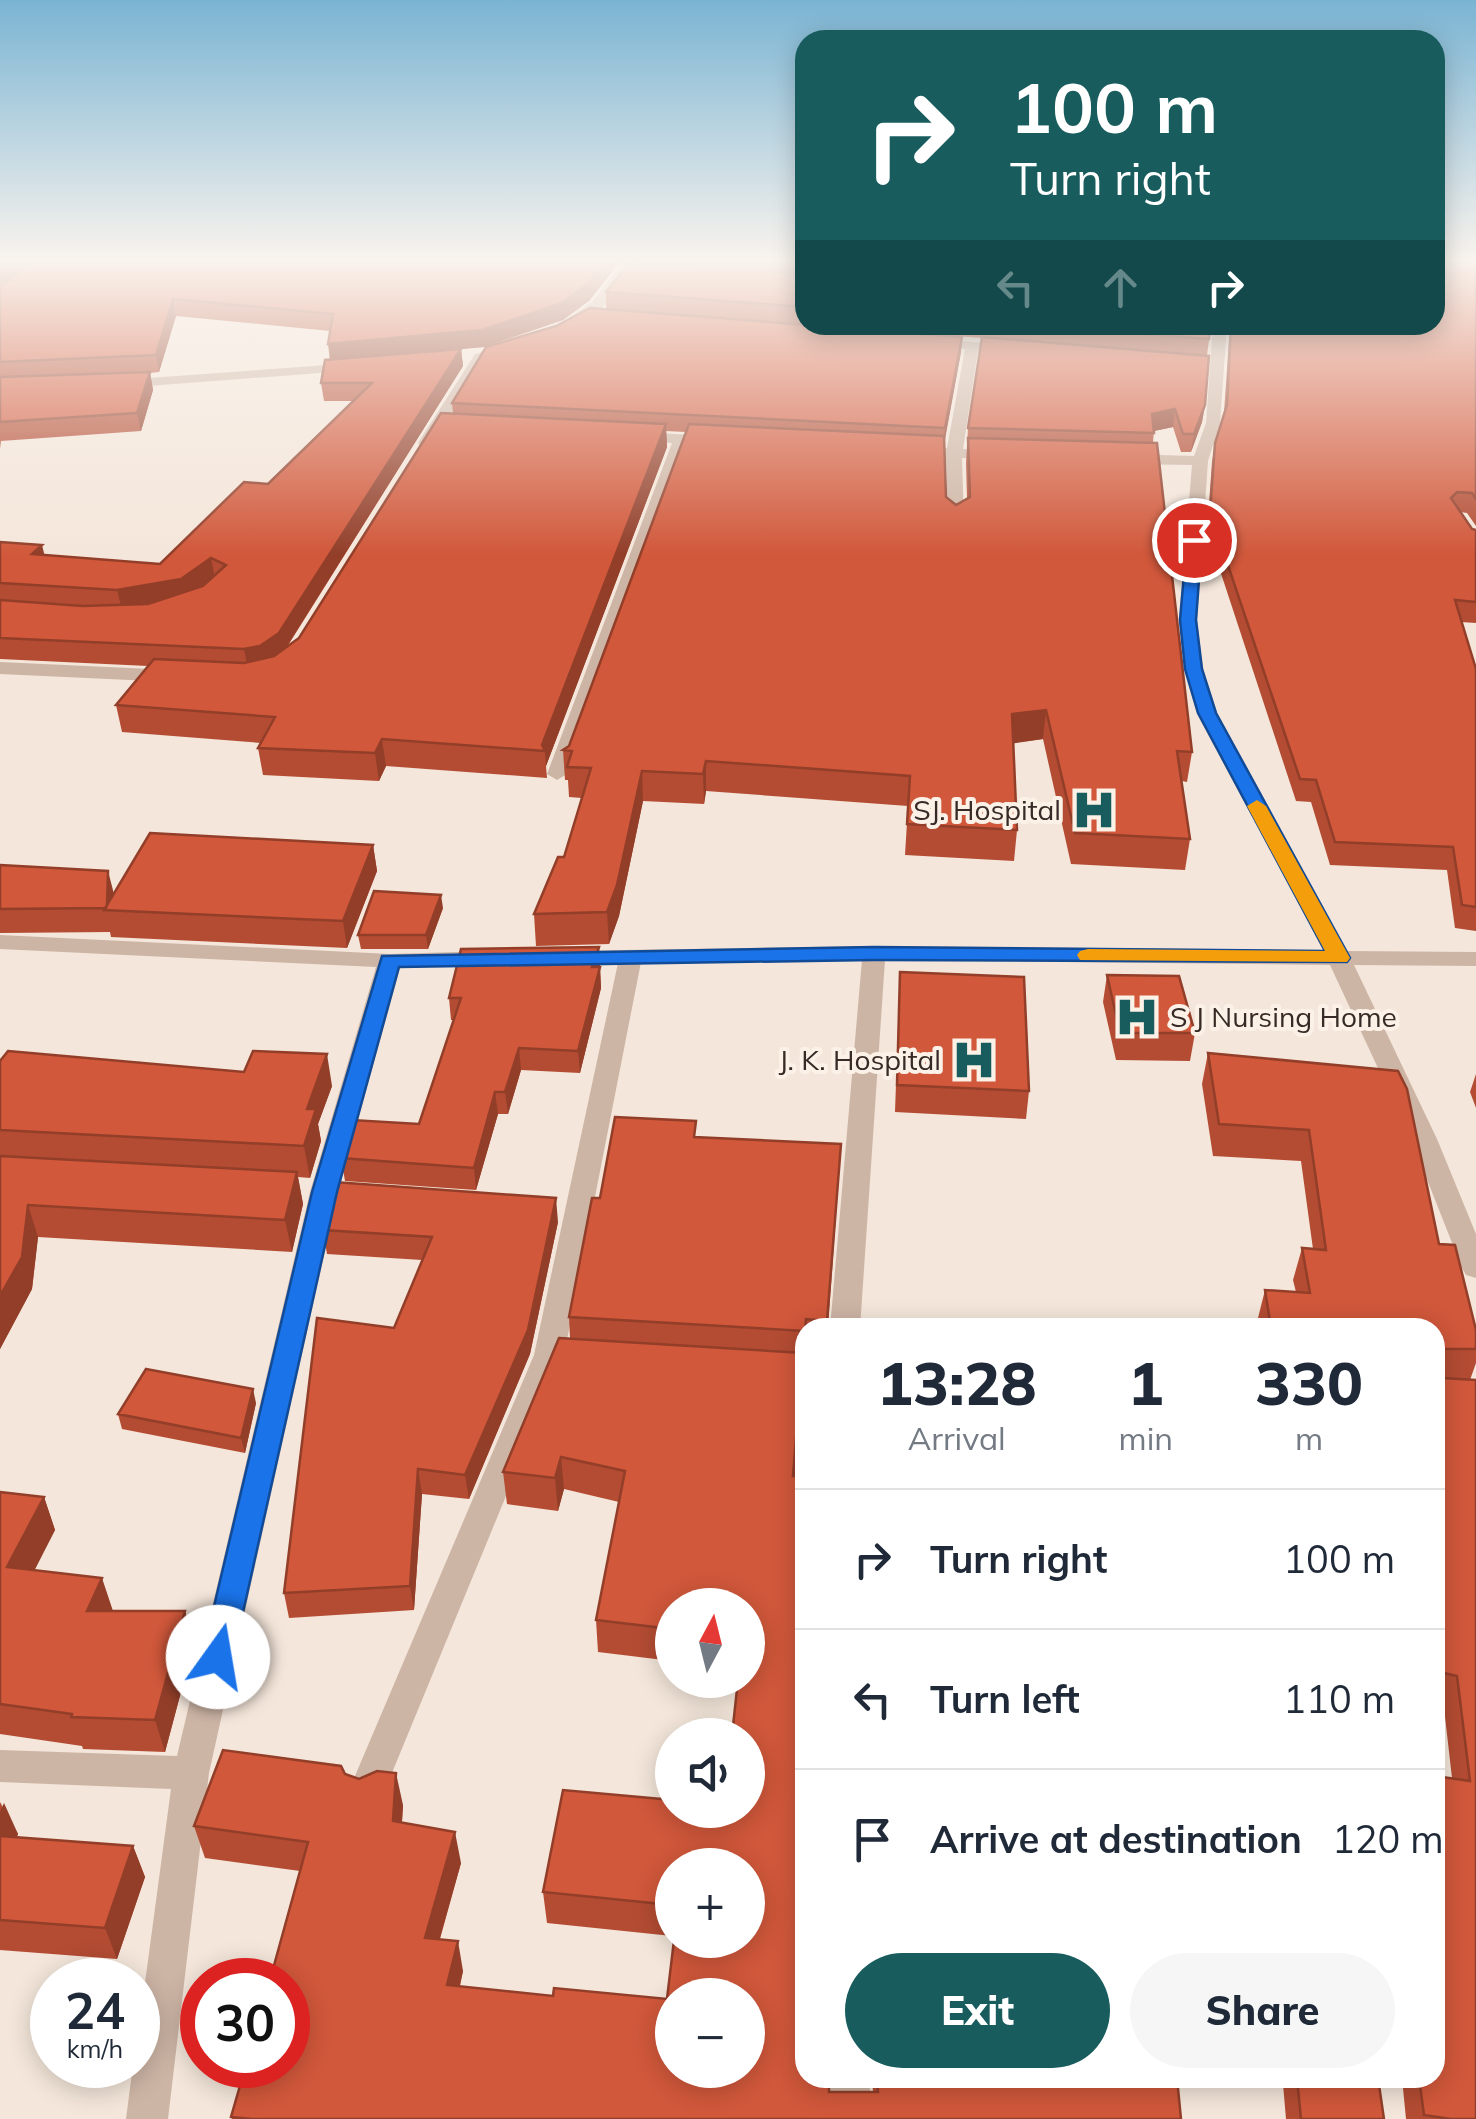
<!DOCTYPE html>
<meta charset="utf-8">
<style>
body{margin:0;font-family:Mulish,sans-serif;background:#f6f6f7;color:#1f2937;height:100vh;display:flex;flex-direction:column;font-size:38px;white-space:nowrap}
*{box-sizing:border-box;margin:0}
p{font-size:32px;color:#747a83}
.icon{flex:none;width:55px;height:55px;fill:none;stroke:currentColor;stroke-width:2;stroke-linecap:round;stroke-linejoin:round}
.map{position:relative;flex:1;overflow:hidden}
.details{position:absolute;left:795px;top:1318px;width:650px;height:770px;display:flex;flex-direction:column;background:#fff;border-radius:30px;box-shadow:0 5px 25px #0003}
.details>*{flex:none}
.guide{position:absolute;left:795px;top:30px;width:650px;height:305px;border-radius:30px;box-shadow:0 5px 25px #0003;background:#185c5e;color:#fff;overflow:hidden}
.needle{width:65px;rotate:7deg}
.controls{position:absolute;left:655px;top:1588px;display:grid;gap:20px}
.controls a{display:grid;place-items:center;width:110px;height:110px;border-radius:50%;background:#fff;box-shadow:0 5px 25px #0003;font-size:50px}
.speed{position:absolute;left:30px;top:1958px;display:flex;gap:20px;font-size:50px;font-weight:700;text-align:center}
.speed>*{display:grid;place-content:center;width:130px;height:130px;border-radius:50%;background:#fff;box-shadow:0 5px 25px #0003;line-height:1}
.speed small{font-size:25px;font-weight:400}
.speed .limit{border:15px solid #d22;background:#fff;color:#111}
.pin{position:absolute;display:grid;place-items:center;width:85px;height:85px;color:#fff;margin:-42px;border:5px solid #fff;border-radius:50%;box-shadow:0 2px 10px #0007}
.me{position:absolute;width:110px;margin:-55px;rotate:13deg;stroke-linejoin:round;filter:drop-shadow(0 0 8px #0008)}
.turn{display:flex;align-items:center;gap:35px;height:210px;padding:0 50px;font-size:45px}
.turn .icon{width:130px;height:130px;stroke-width:2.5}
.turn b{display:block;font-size:70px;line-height:85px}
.lanes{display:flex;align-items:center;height:95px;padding:0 50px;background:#0003;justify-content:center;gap:50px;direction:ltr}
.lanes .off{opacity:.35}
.eta{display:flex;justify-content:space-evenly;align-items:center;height:170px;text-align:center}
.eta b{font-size:60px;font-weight:800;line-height:70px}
.primary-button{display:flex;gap:20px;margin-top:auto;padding:20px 50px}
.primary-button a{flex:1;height:115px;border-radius:60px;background:#185c5e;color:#fff;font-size:40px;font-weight:800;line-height:115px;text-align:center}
.primary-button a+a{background:#f6f6f7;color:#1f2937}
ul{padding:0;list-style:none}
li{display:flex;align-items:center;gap:30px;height:140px;padding:0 50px;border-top:2px solid #e0e1e3}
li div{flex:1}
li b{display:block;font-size:38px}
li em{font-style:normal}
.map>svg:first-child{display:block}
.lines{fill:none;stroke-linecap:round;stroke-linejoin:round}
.minor{fill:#cdb5a5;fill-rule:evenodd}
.wall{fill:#b44c33}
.shaded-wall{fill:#923e29}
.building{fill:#d1583b;stroke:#923e29;stroke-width:2.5;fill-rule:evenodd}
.route{fill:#1a73e8;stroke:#114b97;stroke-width:2.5}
.slow{fill:#f59e0b}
.labels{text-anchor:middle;stroke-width:8;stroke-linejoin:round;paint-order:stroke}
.poi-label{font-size:28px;fill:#382b27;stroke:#fbf1e7;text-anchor:end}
</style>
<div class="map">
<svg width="1476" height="2119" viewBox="0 0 1476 2119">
<rect width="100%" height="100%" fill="#f4e6da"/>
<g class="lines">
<path class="minor" d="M 626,259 L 638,259 C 622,283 595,329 562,328 L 562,322 L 592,302 Z
M 1213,325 L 1227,325 L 1220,423 L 1208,461 L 1197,620 L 1203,669 L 1217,713 L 1347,951 L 1476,952 L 1476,966 L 1354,965 L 1437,1139 L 1476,1234 L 1476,1278 L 1466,1275 L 1462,1268 L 1411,1139 L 1330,965 L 885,960 L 860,1328 L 830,1328 L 862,960 L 641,962 L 564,1355 L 380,1802 L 367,1807 L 354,1802 L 349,1790 L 534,1355 L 618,963 L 569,963 L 557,956 L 561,951 L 874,946 L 1323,950 L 1197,713 L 1185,669 L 1179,620 L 1192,465 L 1125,464 L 1117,459 L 1125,454 L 1194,456 L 1206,423 Z
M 931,339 L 1016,345 L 1023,349 L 1016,353 L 978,350 L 963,449 L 1000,450 L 1008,455 L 1000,460 L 962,458 L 964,523 L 956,528 L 948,523 L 946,457 L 910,456 L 902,451 L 910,446 L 947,448 L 965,349 L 926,346 L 924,343 Z
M 512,344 L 517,345 L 517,351 L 485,360 L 431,446 L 421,446 L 418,443 L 475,354 Z
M 355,363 L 362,367 L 360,370 L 121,388 L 114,384 L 121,380 Z
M 635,432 L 715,436 L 723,441 L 715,446 L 687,444 L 567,774 L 557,780 L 547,774 L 672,443 L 630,440 L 627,437 Z
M 0,662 L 173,670 L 182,676 L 173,682 L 0,674 Z
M 0,935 L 390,954 L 490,951 L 502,958 L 490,965 L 400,968 L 338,1192 L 209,1773 L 168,2119 L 126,2119 L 133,2065 L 138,2065 L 138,2035 L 171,1789 L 0,1782 L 0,1750 L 177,1756 L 310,1192 L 376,967 L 0,949 Z
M 828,2078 L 869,2078 L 872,2119 L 830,2119 Z"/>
</g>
<path class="wall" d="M 0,259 L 590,300 L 563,320 L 484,347 L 461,349 L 463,366 L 287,647 L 299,638 L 453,414 L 452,403 L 962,337 L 961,352 L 944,443 L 946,497 L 956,505 L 967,498 L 966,463 L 968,428 L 982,338 L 812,325 L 1211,325 L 1207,355 L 1205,405 L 1202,422 L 1191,452 L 1181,452 L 1173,427 L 1154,431 L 1153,442 L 1192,752 L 1187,782 L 1182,781 L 1190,839 L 1185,870 L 1071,864 L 1043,739 L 1013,743 L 1017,830 L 1014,861 L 905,855 L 908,806 L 706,791 L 704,804 L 643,801 L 619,916 L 609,944 L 536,946 L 534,914 L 564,857 L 582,798 L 569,797 L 568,780 L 565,780 L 563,750 L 569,746 L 686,432 L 666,431 L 667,447 L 546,766 L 547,778 L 386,766 L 379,781 L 263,775 L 258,748 L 261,743 L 122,732 L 116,705 L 148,666 L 0,659 L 0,542 L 45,555 L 160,564 L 268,484 L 353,401 L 324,401 L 321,383 L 330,359 L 330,331 L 176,316 L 159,372 L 150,373 L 153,390 L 141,431 L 1,441 L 0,449 Z
M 637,259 L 805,259 L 805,324 L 606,309 L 606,292 L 638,265 Z
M 1476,259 L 1476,526 L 1467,513 L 1460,512 L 1472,529 L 1476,530 L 1476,623 L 1461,622 L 1476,669 L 1476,931 L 1455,928 L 1447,870 L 1330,865 L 1311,802 L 1296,801 L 1207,531 L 1212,462 L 1215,443 L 1224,412 L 1230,325 L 1435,325 Z
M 373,845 L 377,871 L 347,948 L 111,937 L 110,932 L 0,933 L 0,865 L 114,894 Z
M 443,908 L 428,949 L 361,949 L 358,935 Z
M 599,947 L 601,988 L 580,1073 L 521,1070 L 508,1114 L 498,1114 L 476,1190 L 345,1181 L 341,1158 L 419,1124 L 454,1020 L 451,1020 L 449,998 Z
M 900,972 L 1029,1091 L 1026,1119 L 895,1112 Z
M 1107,975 L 1195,1033 L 1190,1061 L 1116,1060 L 1103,1002 Z
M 1208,1053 L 1398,1071 L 1439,1244 L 1476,1330 L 1476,1363 L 1470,1380 L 1476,2119 L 1406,2119 L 1402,2078 L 1435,2078 L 1452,1778 L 1444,1708 L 1435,1706 L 1435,1328 L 1258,1328 L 1257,1322 L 1265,1290 L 1296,1292 L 1293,1280 L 1302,1248 L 1313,1249 L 1301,1161 L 1213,1156 L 1202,1084 Z
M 0,1061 L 332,1086 L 318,1124 L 321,1141 L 310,1178 L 298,1177 L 303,1204 L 292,1252 L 38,1237 L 32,1289 L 0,1349 Z
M 1476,1074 L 1476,1108 L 1470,1092 Z
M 696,1137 L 841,1144 L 828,1328 L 805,1328 L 805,1356 L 803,1356 L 795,1476 L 829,2092 L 873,2092 L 872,2078 L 1177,2078 L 1181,2119 L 232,2119 L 231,2117 L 300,1871 L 205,1858 L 194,1826 L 345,1774 L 403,1805 L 402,1822 L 461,1863 L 440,1939 L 463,1971 L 460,1986 L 553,1996 L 667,1999 L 748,1940 L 672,1865 L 672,1936 L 547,1923 L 543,1892 L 748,1810 L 748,1605 L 672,1605 L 672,1661 L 598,1652 L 596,1620 L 619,1502 L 564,1489 L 558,1511 L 507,1504 L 503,1472 L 570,1339 L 569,1317 L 600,1198 Z
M 558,1222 L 530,1354 L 469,1499 L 422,1494 L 414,1610 L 289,1618 L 284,1593 L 422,1260 L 327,1254 L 323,1230 Z
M 256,1403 L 245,1453 L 122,1429 L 118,1414 Z
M 0,1492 L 44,1497 L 55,1530 L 34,1570 L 113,1611 L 185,1611 L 194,1643 L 165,1752 L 83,1749 L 82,1746 L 0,1734 Z
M 0,1802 L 18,1834 L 17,1837 L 133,1846 L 145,1877 L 117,1959 L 0,1950 Z
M 1286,2078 L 1378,2078 L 1384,2119 L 1286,2119 L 1283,2084 Z"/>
<path class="shaded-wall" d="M 12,259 L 37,259 L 0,287 L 0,268 Z
M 608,259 L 622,259 L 590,300 L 563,320 L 484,347 L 461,349 L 463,366 L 282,654 L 248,670 L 244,649 L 461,349 L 330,361 L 328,344 Z
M 173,299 L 176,316 L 159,372 L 156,355 Z
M 962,337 L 961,352 L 944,445 L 945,428 Z
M 150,372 L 153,390 L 141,431 L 137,413 Z
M 1205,405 L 1202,422 L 1191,452 L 1194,434 Z
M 1175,409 L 1173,427 L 1149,432 L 1152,414 Z
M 666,424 L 667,447 L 546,766 L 545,751 L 542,745 Z
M 42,545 L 47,565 L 32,554 Z
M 211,558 L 215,578 L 185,599 L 122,610 L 117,590 Z
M 1046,710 L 1043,739 L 1009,744 L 1012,714 Z
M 382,739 L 386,766 L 379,781 L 375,753 Z
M 706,761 L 706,791 L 704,804 L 703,774 Z
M 642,771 L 643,801 L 619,916 L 609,944 L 607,912 Z
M 373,845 L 377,871 L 347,948 L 343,921 Z
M 108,871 L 114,894 L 108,910 Z
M 441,895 L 443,908 L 428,949 L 426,935 Z
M 599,947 L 601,988 L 580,1073 L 578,1051 L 592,967 Z
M 519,1048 L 521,1070 L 508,1114 L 505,1092 Z
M 327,1054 L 332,1086 L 318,1124 L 321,1141 L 310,1178 L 304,1146 L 307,1109 Z
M 495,1092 L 498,1114 L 476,1190 L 474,1168 Z
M 297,1172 L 303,1204 L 292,1252 L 285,1220 Z
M 556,1198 L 558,1222 L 530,1354 L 469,1499 L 465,1475 Z
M 28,1205 L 38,1237 L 32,1289 L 0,1349 L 0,1296 Z
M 803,1353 L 802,1386 L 792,1508 L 793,1476 Z
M 253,1389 L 256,1403 L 245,1453 L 241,1438 Z
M 561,1457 L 564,1489 L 558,1511 L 555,1478 Z
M 418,1469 L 422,1494 L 414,1610 L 410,1586 Z
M 44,1497 L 55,1530 L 20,1599 L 7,1567 Z
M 102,1578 L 113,1611 L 87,1611 Z
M 185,1611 L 194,1643 L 165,1752 L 155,1720 Z
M 396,1773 L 403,1805 L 400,1852 L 393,1821 Z
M 4,1803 L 18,1834 L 3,1867 L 0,1859 L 0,1812 Z
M 455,1832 L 461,1863 L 431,1969 L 425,1938 Z
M 133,1846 L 145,1877 L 117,1959 L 105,1928 Z
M 458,1941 L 463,1971 L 453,2015 L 447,1985 Z"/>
<path class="building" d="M 0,259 L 12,259 L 0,268 Z
M 37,259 L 608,259 L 589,283 L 562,303 L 482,330 L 328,344 L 333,314 L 173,299 L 156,355 L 0,362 L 0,287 Z
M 1435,259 L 1476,259 L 1476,499 L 1472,493 L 1457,492 L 1451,498 L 1472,529 L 1476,530 L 1476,602 L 1455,600 L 1476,669 L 1476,907 L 1462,905 L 1453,847 L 1335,842 L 1316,780 L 1300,779 L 1210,512 L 1215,443 L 1227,405 L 1231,325 L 1435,325 Z
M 628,265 L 805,273 L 805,307 L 606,292 Z
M 590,308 L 962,337 L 945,428 L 452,403 L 486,347 L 556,326 Z
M 1033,325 L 1211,325 L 1209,339 Z
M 982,337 L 1209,356 L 1205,405 L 1194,434 L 1183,434 L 1175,409 L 1152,414 L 1154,433 L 968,428 Z
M 461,349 L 279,633 L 260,646 L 244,649 L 0,638 L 0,600 L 83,606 L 148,604 L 203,586 L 226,565 L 211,558 L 181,579 L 117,590 L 0,583 L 0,542 L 42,545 L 32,554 L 160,564 L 244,482 L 268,484 L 372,383 L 321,383 L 325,360 Z
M 150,372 L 137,413 L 0,422 L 0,377 Z
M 441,413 L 666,424 L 542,745 L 545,751 L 382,739 L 375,753 L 258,748 L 275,717 L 116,705 L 154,659 L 244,663 L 274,656 L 299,638 Z
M 689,424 L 944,436 L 946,497 L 956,505 L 970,497 L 968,438 L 1157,443 L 1192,752 L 1177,751 L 1190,839 L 1075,833 L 1046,710 L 1012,714 L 1017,830 L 907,824 L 910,776 L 706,761 L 703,774 L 642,771 L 617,885 L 607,912 L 534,914 L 558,857 L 564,857 L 591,768 L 567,767 L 572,751 L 563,750 L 569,746 Z
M 150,833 L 373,845 L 343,921 L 104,910 Z
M 0,865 L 108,871 L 107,905 L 106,908 L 0,909 Z
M 374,891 L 441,895 L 426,935 L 358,935 Z
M 599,947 L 592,967 L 600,967 L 578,1051 L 519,1048 L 505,1092 L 495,1092 L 474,1168 L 341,1158 L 352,1120 L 419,1124 L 461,998 L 449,998 L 461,949 Z
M 900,972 L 1024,977 L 1029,1091 L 897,1085 Z
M 1107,975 L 1179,976 L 1195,1033 L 1120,1033 Z
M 8,1051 L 244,1072 L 253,1051 L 327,1054 L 307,1109 L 316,1109 L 304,1146 L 0,1130 L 0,1061 Z
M 1208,1053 L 1398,1071 L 1407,1089 L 1439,1244 L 1455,1245 L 1476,1330 L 1476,1349 L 1443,1349 L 1443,1378 L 1476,1380 L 1476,2119 L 1451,2119 L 1424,2115 L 1419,2078 L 1435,2078 L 1435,1776 L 1470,1781 L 1457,1676 L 1435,1671 L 1435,1328 L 1271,1328 L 1265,1290 L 1310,1293 L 1302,1248 L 1326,1250 L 1309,1130 L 1219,1124 Z
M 615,1117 L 696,1121 L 694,1137 L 841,1144 L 827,1321 L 806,1319 L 805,1331 L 569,1317 L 592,1198 L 600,1198 Z
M 0,1156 L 297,1172 L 285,1220 L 28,1205 L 22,1257 L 0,1296 Z
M 334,1182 L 556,1198 L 528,1330 L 465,1475 L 418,1469 L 410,1586 L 284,1593 L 317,1318 L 394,1328 L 432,1237 L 323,1230 Z
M 559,1338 L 803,1353 L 793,1476 L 805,1476 L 805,2078 L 829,2078 L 829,2092 L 878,2092 L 877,2078 L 1177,2078 L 1181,2119 L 252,2119 L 231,2117 L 246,2065 L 288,2065 L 288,1980 L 270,1980 L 308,1842 L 194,1826 L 223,1750 L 341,1766 L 345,1774 L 359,1779 L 377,1771 L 396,1773 L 393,1821 L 455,1832 L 425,1938 L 458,1941 L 447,1985 L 553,1996 L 554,1988 L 667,1999 L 674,1940 L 748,1940 L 748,1865 L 672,1865 L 672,1905 L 543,1892 L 563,1790 L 672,1800 L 672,1810 L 748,1810 L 748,1735 L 732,1735 L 738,1680 L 748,1680 L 748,1605 L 672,1605 L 672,1629 L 596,1620 L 625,1471 L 561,1457 L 555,1478 L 503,1472 ZM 672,1995 L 748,1995 L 748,2070 L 672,2070 Z
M 146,1369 L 253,1389 L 241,1438 L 118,1414 Z
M 0,1492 L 44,1497 L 7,1567 L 102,1578 L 87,1611 L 185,1611 L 155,1720 L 71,1717 L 72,1714 L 0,1704 Z
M 0,1836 L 133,1846 L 105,1928 L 0,1920 Z
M 1297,2078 L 1378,2078 L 1384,2119 L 1301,2119 Z"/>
<linearGradient id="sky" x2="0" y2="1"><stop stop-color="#7ab4d3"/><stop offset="0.47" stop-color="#faf4ee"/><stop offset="1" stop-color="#faf4ee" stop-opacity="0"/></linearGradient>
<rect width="1476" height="555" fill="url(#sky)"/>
<path class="route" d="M 1194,536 L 1202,540 L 1196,620 L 1202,669 L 1216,713 L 1350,958 L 1347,962 L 874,960 L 399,967 L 337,1192 L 233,1657 L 229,1666 L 218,1670 L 207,1666 L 202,1657 L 312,1192 L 382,956 L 874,947 L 1325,951 L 1198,713 L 1185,669 L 1180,620 L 1187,540 Z"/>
<path class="slow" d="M 1257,800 L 1266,806 L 1350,958 L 1347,962 L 1080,960 L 1077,955 L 1080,951 L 1088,949 L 1325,951 L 1247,806 Z"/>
<defs>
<g id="hospital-bare" transform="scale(3.45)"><path d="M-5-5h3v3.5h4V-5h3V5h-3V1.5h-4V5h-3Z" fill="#185c5e" stroke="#fbf1e7" stroke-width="2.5" paint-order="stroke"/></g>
</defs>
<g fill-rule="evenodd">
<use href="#hospital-bare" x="1094" y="810"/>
<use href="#hospital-bare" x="1137" y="1017"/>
<use href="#hospital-bare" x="974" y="1060"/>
</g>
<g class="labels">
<g class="poi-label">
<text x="1061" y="820">SJ. Hospital</text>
<text x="1170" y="1027" text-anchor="start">S J Nursing Home</text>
<text x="941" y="1070">J. K. Hospital</text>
</g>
</g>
</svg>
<div class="controls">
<a><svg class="needle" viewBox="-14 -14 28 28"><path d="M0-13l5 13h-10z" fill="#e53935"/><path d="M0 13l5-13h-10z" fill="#747a83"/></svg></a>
<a><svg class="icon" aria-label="sound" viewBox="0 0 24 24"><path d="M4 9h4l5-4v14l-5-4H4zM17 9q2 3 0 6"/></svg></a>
<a>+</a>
<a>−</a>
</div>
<div class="speed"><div>24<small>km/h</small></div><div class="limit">30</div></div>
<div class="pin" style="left:1194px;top:540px;background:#d93025"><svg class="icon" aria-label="arrive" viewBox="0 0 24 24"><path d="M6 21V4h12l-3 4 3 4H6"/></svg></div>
<svg class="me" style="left:218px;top:1657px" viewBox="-20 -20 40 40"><circle r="19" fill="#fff"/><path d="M0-13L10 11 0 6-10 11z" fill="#1a73e8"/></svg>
<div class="guide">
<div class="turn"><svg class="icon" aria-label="right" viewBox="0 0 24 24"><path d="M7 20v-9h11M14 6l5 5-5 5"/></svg><div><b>100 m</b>Turn right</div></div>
<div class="lanes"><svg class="icon off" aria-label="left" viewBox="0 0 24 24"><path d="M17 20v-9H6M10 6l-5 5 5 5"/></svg><svg class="icon off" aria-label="ahead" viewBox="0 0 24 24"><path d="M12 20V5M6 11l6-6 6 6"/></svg><svg class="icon" aria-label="right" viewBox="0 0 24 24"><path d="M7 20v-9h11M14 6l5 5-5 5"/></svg></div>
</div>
<section class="details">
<div class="eta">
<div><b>13:28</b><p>Arrival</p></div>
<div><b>1</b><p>min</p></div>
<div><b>330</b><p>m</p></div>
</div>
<ul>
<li><svg class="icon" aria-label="right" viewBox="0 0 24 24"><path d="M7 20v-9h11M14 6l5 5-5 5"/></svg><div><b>Turn right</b></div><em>100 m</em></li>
<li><svg class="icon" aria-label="left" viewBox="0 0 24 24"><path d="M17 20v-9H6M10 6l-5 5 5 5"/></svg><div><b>Turn left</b></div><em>110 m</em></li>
<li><svg class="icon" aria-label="arrive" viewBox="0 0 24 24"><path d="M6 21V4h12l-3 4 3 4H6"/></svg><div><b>Arrive at destination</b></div><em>120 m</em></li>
</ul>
<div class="primary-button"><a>Exit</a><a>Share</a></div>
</section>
</div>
